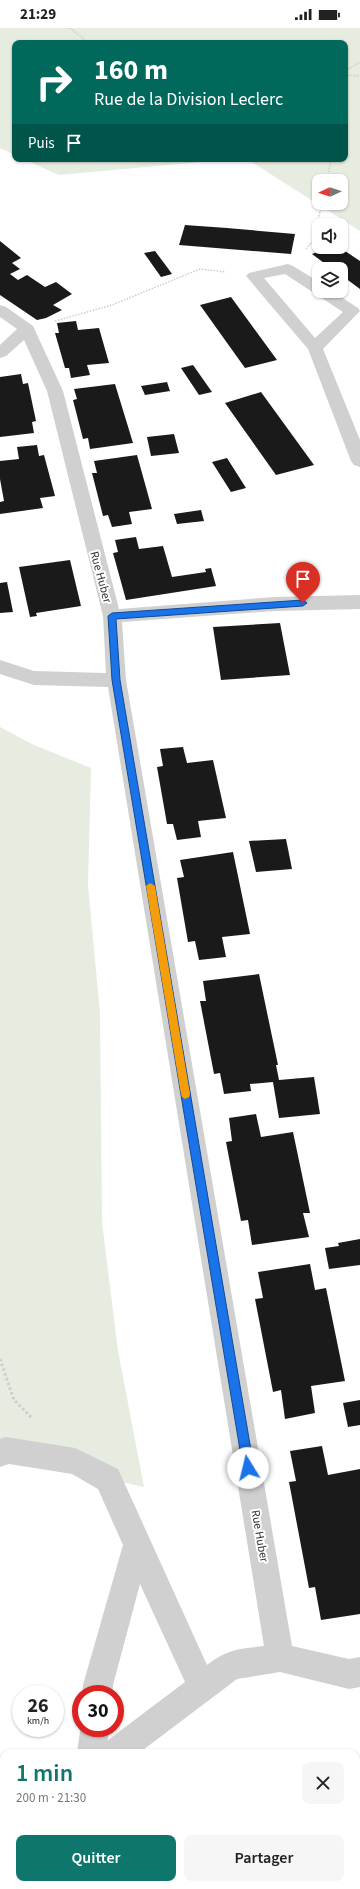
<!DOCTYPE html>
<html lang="fr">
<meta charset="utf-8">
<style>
body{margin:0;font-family:"Source Sans 3",sans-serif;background:#f6f6f6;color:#222;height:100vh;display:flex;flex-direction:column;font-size:15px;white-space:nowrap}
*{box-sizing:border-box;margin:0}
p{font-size:13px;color:#767676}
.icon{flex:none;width:22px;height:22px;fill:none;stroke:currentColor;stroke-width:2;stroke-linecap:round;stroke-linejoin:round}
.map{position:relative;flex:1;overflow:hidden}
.side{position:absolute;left:0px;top:1721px;width:360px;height:140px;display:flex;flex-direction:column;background:#fff;border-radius:12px 12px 0 0;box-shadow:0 1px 3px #0004}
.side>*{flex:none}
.banner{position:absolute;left:12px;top:12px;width:336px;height:122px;border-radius:8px;box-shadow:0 1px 3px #0004;background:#00695c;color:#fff;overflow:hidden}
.needle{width:26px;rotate:266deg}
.fabs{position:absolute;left:312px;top:146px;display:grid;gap:8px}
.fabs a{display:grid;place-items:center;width:36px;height:36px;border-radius:8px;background:#fff;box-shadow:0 1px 3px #0004;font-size:20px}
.speed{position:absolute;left:12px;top:1657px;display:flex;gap:8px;font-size:20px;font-weight:700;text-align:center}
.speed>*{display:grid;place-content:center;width:52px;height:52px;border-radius:50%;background:#fff;box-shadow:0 1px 3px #0004;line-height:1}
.speed small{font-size:10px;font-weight:400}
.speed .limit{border:6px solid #d22;background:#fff;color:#111}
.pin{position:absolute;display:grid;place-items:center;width:34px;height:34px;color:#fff;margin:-41px -17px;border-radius:50% 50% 50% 0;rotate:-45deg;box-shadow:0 0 4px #0007}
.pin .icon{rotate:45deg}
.me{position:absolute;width:44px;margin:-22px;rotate:351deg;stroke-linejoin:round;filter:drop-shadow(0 0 3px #0008)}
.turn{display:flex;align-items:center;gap:14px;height:84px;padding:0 16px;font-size:18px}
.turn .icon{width:52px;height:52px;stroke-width:2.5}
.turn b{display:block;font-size:28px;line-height:34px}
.then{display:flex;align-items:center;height:38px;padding:0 16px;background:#0003;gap:8px;font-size:15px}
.round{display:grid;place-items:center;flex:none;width:42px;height:42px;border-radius:8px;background:#f6f6f6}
.headline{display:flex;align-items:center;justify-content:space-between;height:68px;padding:0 16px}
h1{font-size:24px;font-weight:600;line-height:30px;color:#0f766e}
.action{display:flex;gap:8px;margin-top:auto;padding:8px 16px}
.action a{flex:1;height:46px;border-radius:8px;background:#0f766e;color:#fff;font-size:16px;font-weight:600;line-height:46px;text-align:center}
.action a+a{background:#f6f6f6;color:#222}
.status{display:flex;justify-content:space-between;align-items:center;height:28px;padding:0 20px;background:#fff;direction:ltr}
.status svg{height:11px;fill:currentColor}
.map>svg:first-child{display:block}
.green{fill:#e6ecdf;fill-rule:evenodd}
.building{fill:#1a1a1a}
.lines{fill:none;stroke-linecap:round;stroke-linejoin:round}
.path-far1{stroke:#cdcdcd;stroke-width:1.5;stroke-dasharray:1.5 1.5;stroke-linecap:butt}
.path{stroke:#cdcdcd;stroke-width:3;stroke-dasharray:2.5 2.5;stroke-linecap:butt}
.street{fill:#d0d0d0;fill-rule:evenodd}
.route{fill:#1a73e8;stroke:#114b97}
.slow{fill:#f59e0b}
.labels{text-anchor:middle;stroke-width:4;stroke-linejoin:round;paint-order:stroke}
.street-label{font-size:12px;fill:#333;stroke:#fff}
</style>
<div class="status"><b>21:29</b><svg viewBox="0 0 49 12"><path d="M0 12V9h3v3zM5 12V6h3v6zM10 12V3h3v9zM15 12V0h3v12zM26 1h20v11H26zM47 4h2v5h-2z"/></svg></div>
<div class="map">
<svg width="360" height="1861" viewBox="0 0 360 1861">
<rect width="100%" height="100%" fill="#fff"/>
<path class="green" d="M 0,0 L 360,0 L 360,203 L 247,131 L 345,131 L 345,15 L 15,15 L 15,127 L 0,120 ZM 319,153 L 341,153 L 341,175 L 319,175 Z
M 23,131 L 233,131 L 59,147 Z
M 0,699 L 34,717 L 91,740 L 88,857 L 100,985 L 102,1194 L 118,1323 L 144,1459 L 0,1426 Z"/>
<path class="building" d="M 185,197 L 227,200 L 295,206 L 291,226 L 179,217 Z
M 0,213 L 21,230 L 12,235 L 20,241 L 10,246 L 18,252 L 27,247 L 45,259 L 56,254 L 72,266 L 53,277 L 62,282 L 46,290 L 37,292 L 0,267 Z
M 330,219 L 339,219 L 360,233 L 360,261 L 341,247 L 341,241 L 332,241 L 312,226 Z
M 155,223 L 167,239 L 172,246 L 161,249 L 144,225 Z
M 231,269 L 277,332 L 245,340 L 200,277 Z
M 76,293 L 78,302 L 99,300 L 109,335 L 87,337 L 90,347 L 71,350 L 69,340 L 65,340 L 55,305 L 59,305 L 57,295 Z
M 193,337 L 212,364 L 199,367 L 181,340 Z
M 21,346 L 23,356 L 28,355 L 36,393 L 32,394 L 34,405 L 0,409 L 0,349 Z
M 167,354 L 170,363 L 145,367 L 141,358 Z
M 115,356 L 133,415 L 90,421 L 88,410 L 83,411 L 73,372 L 77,371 L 74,361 Z
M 261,364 L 314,437 L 276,447 L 225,375 Z
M 174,406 L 179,425 L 151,428 L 147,409 Z
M 37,417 L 39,428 L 44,427 L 55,468 L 40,470 L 43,480 L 0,486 L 0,474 L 4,473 L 0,451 L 0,433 L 19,431 L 17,419 Z
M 137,427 L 152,481 L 129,484 L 132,496 L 112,499 L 108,487 L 103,488 L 92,445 L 97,445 L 94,433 Z
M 227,430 L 246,460 L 231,464 L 212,434 Z
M 201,482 L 204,493 L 177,496 L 174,486 Z
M 136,509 L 139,521 L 163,518 L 172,549 L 206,544 L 205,541 L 211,540 L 216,558 L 126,572 L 113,525 L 118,524 L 115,512 Z
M 70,532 L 81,578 L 36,585 L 37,588 L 30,589 L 19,539 Z
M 7,554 L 13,584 L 0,585 L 0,555 Z
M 280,595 L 290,647 L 221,652 L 213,599 Z
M 183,719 L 187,735 L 213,732 L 226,790 L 198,793 L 201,809 L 177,812 L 173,796 L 167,796 L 157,739 L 163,738 L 160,721 Z
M 286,811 L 292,841 L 256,844 L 249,813 Z
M 233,824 L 250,906 L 222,909 L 226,929 L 199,932 L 195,913 L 188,914 L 177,850 L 184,849 L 180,832 Z
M 259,946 L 278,1037 L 276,1037 L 279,1052 L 314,1049 L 320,1086 L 279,1090 L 273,1054 L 250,1056 L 251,1063 L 224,1066 L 220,1045 L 214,1046 L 200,973 L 206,973 L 203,953 Z
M 256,1086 L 261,1109 L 293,1104 L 310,1185 L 303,1185 L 309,1209 L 252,1217 L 248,1192 L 241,1193 L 226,1114 L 232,1113 L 229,1090 Z
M 360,1211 L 360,1237 L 329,1241 L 325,1220 L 339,1218 L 338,1215 Z
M 310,1236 L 315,1262 L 326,1260 L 345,1353 L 311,1358 L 315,1385 L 285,1391 L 281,1362 L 273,1364 L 255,1271 L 263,1270 L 258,1244 Z
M 360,1372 L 360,1397 L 348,1399 L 343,1375 Z
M 322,1418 L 328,1447 L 360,1441 L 360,1586 L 321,1592 L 315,1559 L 309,1560 L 289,1454 L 296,1453 L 290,1423 Z
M 165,1857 L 241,1857 L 242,1861 L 165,1861 Z"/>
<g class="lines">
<path class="path-far1" d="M 70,0 L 84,11 L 83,15
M 345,43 L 360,34
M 345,47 L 360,48
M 327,153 L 331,131
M 306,221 L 313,213 L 322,175
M 55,293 L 112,277 L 200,241 L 226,244"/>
<path class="path" d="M 0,1331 L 14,1372 L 32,1390"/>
<path class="street" d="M 288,236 L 293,238 L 319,254 L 319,263 L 332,263 L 358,280 L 360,283 L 323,321 L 360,412 L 360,439 L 354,437 L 351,433 L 308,321 L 246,248 L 249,245 ZM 285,246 L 343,284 L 315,310 L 264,250 Z
M 0,277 L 6,279 L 33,298 L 63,363 L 119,581 L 275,569 L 360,567 L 360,581 L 275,583 L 122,594 L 126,652 L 292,1618 L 349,1631 L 360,1629 L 360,1659 L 349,1661 L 280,1644 L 237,1651 L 139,1725 L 77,1725 L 81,1696 L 81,1700 L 109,1700 L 108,1712 L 185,1654 L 140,1556 L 113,1657 L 112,1666 L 82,1666 L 83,1657 L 123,1517 L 98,1461 L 72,1446 L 9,1436 L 0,1439 L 0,1411 L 6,1409 L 75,1420 L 118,1441 L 207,1637 C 228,1621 238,1621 264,1618 L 108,659 L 34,657 L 0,646 L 0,632 L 34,643 L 106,645 L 103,588 L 47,363 L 24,312 L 6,328 L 0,330 L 0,317 L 17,301 L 0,289 Z
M 63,1857 L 95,1857 L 95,1861 L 63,1861 Z"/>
</g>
<path class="route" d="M 303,572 L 307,575 L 303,578 L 116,591 L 120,652 L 254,1440 L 252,1444 L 248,1446 L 244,1444 L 243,1440 L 112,652 L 108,588 L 112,585 Z"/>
<path class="slow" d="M 150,855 L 155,858 L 190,1066 L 189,1069 L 185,1071 L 182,1069 L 181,1066 L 146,858 Z"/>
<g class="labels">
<g class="street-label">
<text transform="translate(101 549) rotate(75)" y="4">Rue Huber</text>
<text transform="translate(260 1508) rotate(80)" y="4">Rue Huber</text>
</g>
</g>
</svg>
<div class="fabs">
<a><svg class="needle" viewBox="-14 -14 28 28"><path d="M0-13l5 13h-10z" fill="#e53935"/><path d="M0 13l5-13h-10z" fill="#767676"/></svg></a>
<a><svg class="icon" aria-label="sound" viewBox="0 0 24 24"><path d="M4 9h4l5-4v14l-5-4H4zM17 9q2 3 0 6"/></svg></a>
<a><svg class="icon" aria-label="layers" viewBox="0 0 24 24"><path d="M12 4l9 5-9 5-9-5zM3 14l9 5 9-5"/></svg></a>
</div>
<div class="speed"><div>26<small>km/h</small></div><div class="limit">30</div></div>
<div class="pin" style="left:303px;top:575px;background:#d93025"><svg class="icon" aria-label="arrive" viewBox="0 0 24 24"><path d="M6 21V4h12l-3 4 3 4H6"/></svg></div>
<svg class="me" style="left:248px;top:1440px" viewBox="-20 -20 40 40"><circle r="19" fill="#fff"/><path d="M0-13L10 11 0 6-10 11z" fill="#1a73e8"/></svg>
<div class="banner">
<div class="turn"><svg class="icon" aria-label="right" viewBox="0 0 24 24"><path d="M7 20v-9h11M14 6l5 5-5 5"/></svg><div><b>160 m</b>Rue de la Division Leclerc</div></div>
<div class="then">Puis<svg class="icon" aria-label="arrive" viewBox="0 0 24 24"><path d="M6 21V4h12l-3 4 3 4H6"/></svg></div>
</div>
<section class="side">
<div class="headline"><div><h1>1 min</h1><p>200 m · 21:30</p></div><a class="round"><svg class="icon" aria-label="close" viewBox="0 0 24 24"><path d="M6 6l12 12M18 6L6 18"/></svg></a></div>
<div class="action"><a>Quitter</a><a>Partager</a></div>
</section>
</div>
